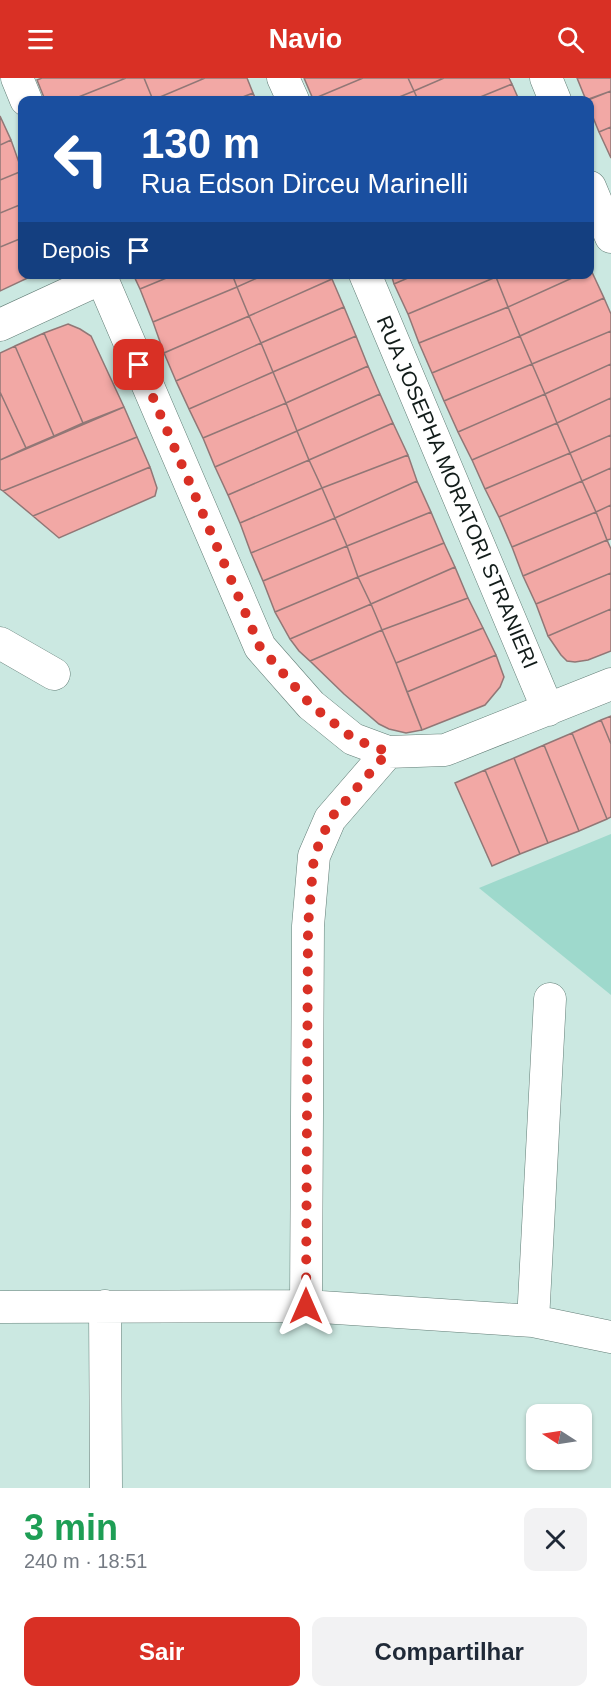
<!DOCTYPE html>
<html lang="pt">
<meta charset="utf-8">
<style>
body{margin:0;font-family:Helvetica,sans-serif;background:#f2f2f3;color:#1f2937;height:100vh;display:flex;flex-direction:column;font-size:22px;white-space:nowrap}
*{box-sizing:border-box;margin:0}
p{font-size:20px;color:#747a83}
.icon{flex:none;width:33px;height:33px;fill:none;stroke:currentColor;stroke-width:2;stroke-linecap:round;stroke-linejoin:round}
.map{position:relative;height:1410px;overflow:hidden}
.panel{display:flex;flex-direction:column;background:#fff;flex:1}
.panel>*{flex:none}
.banner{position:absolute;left:18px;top:18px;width:576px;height:183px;border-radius:12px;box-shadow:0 2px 4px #0004;background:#1a4fa0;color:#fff;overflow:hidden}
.needle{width:39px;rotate:282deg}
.controls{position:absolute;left:526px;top:1326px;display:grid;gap:12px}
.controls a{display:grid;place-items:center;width:66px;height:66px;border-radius:12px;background:#fff;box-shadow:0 2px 4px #0004;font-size:30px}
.pin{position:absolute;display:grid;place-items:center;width:51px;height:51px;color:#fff;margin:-26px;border-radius:12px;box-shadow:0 3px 9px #0006}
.me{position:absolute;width:66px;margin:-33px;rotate:0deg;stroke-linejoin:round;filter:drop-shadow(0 0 4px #0008)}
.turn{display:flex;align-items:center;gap:21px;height:126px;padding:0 24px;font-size:27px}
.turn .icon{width:78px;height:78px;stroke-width:2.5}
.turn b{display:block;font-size:42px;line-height:51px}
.then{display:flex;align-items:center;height:57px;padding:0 24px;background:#0003;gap:12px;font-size:22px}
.round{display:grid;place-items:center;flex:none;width:63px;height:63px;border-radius:12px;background:#f2f2f3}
.summary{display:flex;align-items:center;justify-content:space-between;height:102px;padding:0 24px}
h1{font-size:36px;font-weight:600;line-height:45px;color:#1e9e55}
.cta{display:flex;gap:12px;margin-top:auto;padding:12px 24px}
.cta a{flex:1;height:69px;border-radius:12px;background:#d93025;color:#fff;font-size:24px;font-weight:600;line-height:69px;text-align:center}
.cta a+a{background:#f2f2f3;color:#1f2937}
header{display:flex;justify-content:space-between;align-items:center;height:78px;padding:0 24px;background:#d93025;color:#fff;font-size:27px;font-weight:600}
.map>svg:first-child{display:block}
.green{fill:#9ed9cc}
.building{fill:#f2a8a5;stroke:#917776;stroke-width:1.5}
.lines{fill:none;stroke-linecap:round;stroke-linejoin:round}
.street-casing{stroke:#627d76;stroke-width:33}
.street{stroke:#fff;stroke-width:32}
.route{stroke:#d93025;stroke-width:10;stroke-dasharray:0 18}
.labels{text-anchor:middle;stroke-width:5;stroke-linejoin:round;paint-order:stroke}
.street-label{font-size:21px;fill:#121c1a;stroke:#fff}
</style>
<header><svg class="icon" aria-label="menu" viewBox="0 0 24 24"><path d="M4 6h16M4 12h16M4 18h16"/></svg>Navio<svg class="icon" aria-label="search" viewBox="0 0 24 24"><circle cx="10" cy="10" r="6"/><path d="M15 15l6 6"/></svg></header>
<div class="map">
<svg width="611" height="1410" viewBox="0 0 611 1410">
<rect width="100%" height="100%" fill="#cbe8e1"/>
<path class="green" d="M 611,756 L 611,917 L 479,810 Z"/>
<path class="building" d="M 42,0 L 126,0 L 71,22 L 45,22 L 37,2 Z
M 126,0 L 144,0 L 153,22 L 71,22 Z
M 144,0 L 205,0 L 153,22 Z
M 205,0 L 247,0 L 253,15 L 235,22 L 153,22 Z
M 304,0 L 363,0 L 313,21 Z
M 363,0 L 408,0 L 414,13 L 392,22 L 313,21 Z
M 408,0 L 444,0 L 414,13 Z
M 444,0 L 509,0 L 512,6 L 473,22 L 418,22 L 414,13 Z
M 577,0 L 611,0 L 611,13 L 586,22 Z
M 512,6 L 519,22 L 473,22 Z
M 414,13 L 418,22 L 392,22 Z
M 611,13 L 611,49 L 599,54 L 590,32 L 590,22 L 588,22 Z
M 253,15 L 256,22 L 235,22 Z
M 0,38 L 11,62 L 0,67 Z
M 611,49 L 611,80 L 599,54 Z
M 11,62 L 22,93 L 0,102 L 0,67 Z
M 22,93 L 22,126 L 0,135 L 0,102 Z
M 22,126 L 22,160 L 0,169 L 0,135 Z
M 22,160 L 22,196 L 36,196 L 0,213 L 0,169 Z
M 591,192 L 604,220 L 520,258 L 508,229 L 581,196 L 590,196 L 590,193 Z
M 133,196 L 176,196 L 140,211 Z
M 176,196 L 232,196 L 237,209 L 153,244 L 140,211 Z
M 232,196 L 266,196 L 237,209 Z
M 266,196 L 330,196 L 332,201 L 249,238 L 237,209 Z
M 391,196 L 417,196 L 394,206 Z
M 417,196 L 495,196 L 496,199 L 408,236 L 394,206 Z
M 502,196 L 581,196 L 508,229 L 496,199 Z
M 496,199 L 508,229 L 419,265 L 408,236 Z
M 332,201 L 344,229 L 261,265 L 249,238 Z
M 237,209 L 249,238 L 164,275 L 153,244 Z
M 604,220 L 611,236 L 611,253 L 532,286 L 520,258 Z
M 344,229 L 356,258 L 273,294 L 261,265 Z
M 508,229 L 520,258 L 432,295 L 419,265 Z
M 249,238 L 261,265 L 176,303 L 164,275 Z
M 68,246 L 80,251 L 91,258 L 124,329 L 83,345 L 44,255 Z
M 611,253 L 611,286 L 545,316 L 532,286 Z
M 44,255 L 83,345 L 54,358 L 15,268 Z
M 356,258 L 368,288 L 286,325 L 273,294 Z
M 520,258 L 532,286 L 444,323 L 432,295 Z
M 261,265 L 273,294 L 189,331 L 176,303 Z
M 15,268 L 54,358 L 26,370 L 0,314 L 0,275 Z
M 532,286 L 545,316 L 458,354 L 444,323 Z
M 611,286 L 611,320 L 557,345 L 545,316 Z
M 368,288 L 380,316 L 297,353 L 286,325 Z
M 273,294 L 286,325 L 203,360 L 189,331 Z
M 0,314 L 26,370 L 0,382 Z
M 380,316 L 393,345 L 309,382 L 297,353 Z
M 545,316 L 557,345 L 472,382 L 458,354 Z
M 611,320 L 611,357 L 570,375 L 557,345 Z
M 286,325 L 297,353 L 215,389 L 203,360 Z
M 124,329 L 137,359 L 3,413 L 0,411 L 0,382 Z
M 393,345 L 408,377 L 322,410 L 309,382 Z
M 557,345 L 570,375 L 485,411 L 472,382 Z
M 297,353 L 309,382 L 228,417 L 215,389 Z
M 611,357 L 611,390 L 582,403 L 570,375 Z
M 137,359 L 150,389 L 33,438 L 3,413 Z
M 570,375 L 582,403 L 499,439 L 485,411 Z
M 408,377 L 417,403 L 335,440 L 322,410 Z
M 309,382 L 322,410 L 240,445 L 228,417 Z
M 150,389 L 157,410 L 155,418 L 59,460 L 33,438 Z
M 611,390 L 611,427 L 596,434 L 582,403 Z
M 417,403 L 431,434 L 347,468 L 335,440 Z
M 582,403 L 596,434 L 512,469 L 499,439 Z
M 322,410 L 335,440 L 251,475 L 240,445 Z
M 611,427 L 611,461 L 607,462 L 596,434 Z
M 431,434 L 444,465 L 358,499 L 347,468 Z
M 596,434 L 607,462 L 523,498 L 512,469 Z
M 335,440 L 347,468 L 263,503 L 251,475 Z
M 607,462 L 611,471 L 611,495 L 536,526 L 523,498 Z
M 444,465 L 455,489 L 371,526 L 358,499 Z
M 347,468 L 358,499 L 275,534 L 263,503 Z
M 455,489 L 468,520 L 382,552 L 371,526 Z
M 611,495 L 611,531 L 548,558 L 536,526 Z
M 358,499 L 371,526 L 290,561 L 275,534 Z
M 468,520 L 483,550 L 396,585 L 382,552 Z
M 371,526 L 382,552 L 310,583 L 299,573 L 290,561 Z
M 611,531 L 611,573 L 588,582 L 575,584 L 567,583 L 561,577 L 548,558 Z
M 483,550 L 496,577 L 407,614 L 396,585 Z
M 382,552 L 396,585 L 422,652 L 406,655 L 389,651 L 379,646 L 344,616 L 310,583 Z
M 496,577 L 504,599 L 500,609 L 485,627 L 422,652 L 407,614 Z
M 611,638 L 611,666 L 601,642 Z
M 601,642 L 611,666 L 611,739 L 607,741 L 572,655 Z
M 572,655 L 607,741 L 579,753 L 544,667 Z
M 544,667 L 579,753 L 548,765 L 514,680 Z
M 514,680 L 548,765 L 520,776 L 485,692 Z
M 485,692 L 520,776 L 492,788 L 455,705 Z"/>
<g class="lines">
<g class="street-casing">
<path id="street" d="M 17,0 L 26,22
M 283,0 L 293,22
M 546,0 L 555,22
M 590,109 L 611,159
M 100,196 L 260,569 L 311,627 L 353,661 L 388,674 L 445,672 L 611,606
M 365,196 L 548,632
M 0,247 L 102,200
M 0,565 L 54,596
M 105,1228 L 106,1410
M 306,1228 L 308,848 L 314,778 L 330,741 L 388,674
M 0,1229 L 306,1228 L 533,1243 L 611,1259
M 533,1243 L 550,921"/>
</g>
<use href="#street" class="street"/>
</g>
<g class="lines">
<path class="route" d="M 139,287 L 260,569 L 311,627 L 354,661 L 388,674 L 330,741 L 314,778 L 308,848 L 306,1228"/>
</g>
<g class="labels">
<g class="street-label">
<text transform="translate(457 414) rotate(67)" y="7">RUA JOSEPHA MORATORI STRANIERI</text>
</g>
</g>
</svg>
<div class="controls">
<a><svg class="needle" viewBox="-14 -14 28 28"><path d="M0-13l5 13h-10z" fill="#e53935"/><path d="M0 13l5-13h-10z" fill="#747a83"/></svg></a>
</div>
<div class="pin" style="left:139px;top:287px;background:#d93025"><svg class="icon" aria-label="arrive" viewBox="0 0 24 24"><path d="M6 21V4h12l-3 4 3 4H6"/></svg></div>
<svg class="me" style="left:306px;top:1228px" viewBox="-20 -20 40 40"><path d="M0-17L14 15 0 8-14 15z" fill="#d93025" stroke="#fff" stroke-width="4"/></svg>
<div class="banner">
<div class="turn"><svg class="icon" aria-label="left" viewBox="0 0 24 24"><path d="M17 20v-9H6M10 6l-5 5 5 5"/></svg><div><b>130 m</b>Rua Edson Dirceu Marinelli</div></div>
<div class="then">Depois<svg class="icon" aria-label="arrive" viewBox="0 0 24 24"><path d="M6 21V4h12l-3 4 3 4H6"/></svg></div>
</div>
</div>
<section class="panel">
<div class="summary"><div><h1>3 min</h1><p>240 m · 18:51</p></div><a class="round"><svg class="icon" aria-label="close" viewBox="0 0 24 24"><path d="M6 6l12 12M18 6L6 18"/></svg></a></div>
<div class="cta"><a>Sair</a><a>Compartilhar</a></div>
</section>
